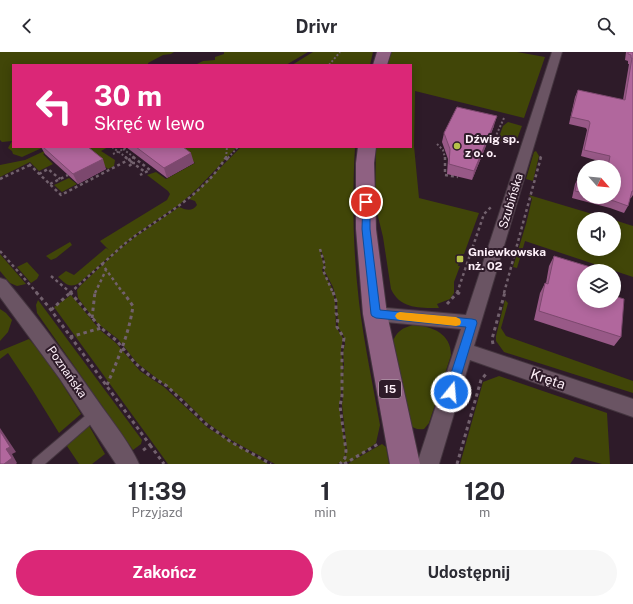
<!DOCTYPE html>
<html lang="pl">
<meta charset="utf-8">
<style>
body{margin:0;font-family:"Public Sans",sans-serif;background:#f7f7f7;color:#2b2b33;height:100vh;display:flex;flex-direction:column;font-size:15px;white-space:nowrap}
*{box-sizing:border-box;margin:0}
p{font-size:13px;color:#7c7c81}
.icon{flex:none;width:22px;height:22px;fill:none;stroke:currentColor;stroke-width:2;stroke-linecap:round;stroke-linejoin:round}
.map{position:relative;height:412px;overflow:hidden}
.sheet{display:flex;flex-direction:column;background:#fff;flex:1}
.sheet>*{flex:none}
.banner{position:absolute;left:12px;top:12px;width:400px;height:84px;border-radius:0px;box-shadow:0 2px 10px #0003;background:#db2777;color:#fff;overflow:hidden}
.needle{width:26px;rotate:117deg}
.controls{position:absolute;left:577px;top:108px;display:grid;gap:8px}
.controls a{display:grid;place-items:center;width:44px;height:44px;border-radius:50%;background:#fff;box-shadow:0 2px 10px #0003;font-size:20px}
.pin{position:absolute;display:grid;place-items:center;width:34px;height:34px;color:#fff;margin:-17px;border:2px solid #fff;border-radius:50%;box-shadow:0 1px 4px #0007}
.me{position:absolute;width:44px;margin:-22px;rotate:17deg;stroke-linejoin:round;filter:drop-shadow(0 0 3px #0008)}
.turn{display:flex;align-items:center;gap:14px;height:84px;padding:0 16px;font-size:18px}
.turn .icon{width:52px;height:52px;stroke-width:2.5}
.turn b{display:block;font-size:28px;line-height:34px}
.eta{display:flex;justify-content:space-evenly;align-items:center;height:68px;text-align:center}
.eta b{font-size:24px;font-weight:700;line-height:28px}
.cta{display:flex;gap:8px;margin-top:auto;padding:8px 16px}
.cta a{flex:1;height:46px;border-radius:24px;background:#db2777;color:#fff;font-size:16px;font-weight:700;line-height:46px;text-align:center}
.cta a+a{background:#f7f7f7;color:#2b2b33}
header{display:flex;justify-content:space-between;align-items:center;height:52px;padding:0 16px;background:#fff;font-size:18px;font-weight:700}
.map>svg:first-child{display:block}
.green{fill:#414608;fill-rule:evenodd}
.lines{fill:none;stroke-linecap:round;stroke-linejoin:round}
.lane-casing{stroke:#44353f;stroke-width:2}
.street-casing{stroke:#44353f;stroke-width:2}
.primary-casing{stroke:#44353f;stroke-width:2}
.path-far2{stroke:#72616d;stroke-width:2;stroke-dasharray:2 2;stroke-linecap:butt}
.path-far1{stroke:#72616d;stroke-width:2.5;stroke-dasharray:3 3;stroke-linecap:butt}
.path{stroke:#72616d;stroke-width:3;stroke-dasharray:3.5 3.5;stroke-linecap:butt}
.lane{fill:#6a5463;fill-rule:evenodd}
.street{fill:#6a5463;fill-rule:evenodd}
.primary{fill:#8f6182;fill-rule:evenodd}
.wall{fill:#985987}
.shaded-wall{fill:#7c486e}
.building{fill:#b1679d;stroke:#7c486e}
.route{fill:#1a73e8;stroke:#114b97}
.slow{fill:#f59e0b}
.poi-dot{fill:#b6c149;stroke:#2e1b29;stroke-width:1.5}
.labels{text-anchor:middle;stroke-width:4;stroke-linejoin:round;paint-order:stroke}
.shield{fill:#2e1b29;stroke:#c0b0bb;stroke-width:1}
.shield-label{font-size:11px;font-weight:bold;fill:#fef0f9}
.poi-label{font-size:12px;font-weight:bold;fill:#fef0f9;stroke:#2e1b29;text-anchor:start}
.street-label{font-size:12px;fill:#fef0f9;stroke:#2e1b29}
.near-street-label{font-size:14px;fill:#fef0f9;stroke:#2e1b29}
</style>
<header><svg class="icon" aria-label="back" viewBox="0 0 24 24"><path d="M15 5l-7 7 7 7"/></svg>Drivr<svg class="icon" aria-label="search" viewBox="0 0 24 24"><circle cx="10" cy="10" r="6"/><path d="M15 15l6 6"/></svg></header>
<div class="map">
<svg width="633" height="412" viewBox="0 0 633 412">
<rect width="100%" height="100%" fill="#2e1b29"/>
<path class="green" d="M 0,0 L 174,0 L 171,2 L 163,3 L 148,11 L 148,13 L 13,13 L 13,95 L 44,95 L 22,105 L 13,102 L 12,99 L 8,96 L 12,89 L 2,90 L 0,88 Z
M 224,0 L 308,0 L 286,13 L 195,13 L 203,9 L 215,8 L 215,5 L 224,2 Z
M 313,0 L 373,0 L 370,13 L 292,13 Z
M 391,0 L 517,0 L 545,5 L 524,66 L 415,39 L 414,94 L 419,146 L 479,161 L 464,202 L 461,202 L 458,214 L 460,214 L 454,230 L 454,241 L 450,247 L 437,252 L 439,256 C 420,256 400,257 391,237 L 383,185 L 375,152 L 376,95 L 411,95 L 411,13 L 387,13 Z
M 508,70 L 522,74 L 515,92 L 498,88 L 503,74 Z
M 53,95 L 58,95 L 43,102 L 53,112 L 39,119 L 30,110 L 0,125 L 0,113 L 25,108 Z
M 81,95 L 108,95 L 101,99 L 115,108 L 114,114 L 108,117 Z
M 173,95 L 355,95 C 352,147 353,199 359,250 C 364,291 373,333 380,373 L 376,391 L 352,409 L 382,392 L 386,395 L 389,412 L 348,412 L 352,409 L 342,411 L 343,410 L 337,412 L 275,412 L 231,388 L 206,370 L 182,346 L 137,311 L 118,287 L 97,271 L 78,246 L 77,238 L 81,233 L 114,202 L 135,185 L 179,155 C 186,158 192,160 197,153 L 195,149 L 189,147 L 240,96 L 235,97 L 199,135 L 180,152 L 135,183 L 79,231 C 69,237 65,231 58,225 L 66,219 L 74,223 L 106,196 L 109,198 L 100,189 L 167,148 L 170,142 L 168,139 L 147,123 L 156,120 L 166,127 L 195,111 ZM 320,198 C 324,203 326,212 324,218 L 333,235 L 337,249 L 338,275 L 344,285 L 345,292 L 343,300 L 344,313 L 342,332 L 343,344 L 342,353 L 347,399 L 343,410 L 346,399 L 339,354 L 341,343 L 343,314 L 341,299 L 343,286 L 336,275 L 335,249 L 332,236 L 322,218 L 324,214 Z
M 536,99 L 539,104 L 533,129 L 526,127 L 534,100 Z
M 69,126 L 77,132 L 62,140 L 54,133 Z
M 529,143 L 609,167 L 584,167 L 584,197 L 614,197 L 614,168 L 633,174 L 633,225 L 525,189 L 517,216 L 513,215 L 526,172 L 532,147 Z
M 70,190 L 72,193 L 56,206 L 51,208 L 46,204 Z
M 0,202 L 26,232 L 17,234 L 10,231 L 0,219 Z
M 27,210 L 39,223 L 37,227 L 31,231 L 17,215 Z
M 71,243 L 100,278 L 116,291 L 140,319 L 164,335 L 208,376 L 268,412 L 168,412 L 54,255 Z
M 38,248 L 142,388 L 141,392 L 133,398 L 37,261 L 36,253 Z
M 505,248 L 508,251 L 501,276 L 506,284 L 633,329 L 633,341 L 504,300 L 496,289 L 496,284 Z
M 0,257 L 6,261 L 12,268 L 8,280 L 0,289 Z
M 413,273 C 433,274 451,282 451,303 L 429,371 L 424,377 C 417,378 413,376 408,372 L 392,291 C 397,279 402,276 413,273 Z
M 29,287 L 48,309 L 81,362 L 59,381 L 32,337 L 8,301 L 0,307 L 0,299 Z
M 499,324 L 607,361 L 610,412 L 602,412 L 575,405 L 570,412 L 460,412 L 483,330 Z
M 88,372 L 105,402 L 92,412 L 79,412 L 65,391 Z"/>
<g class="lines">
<g class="lane-casing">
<path id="lane" d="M 95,357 L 99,359 L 100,362 L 99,365 L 45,412 L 32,412 L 33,408 L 91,359 Z"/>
</g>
<g class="street-casing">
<path id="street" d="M 552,0 L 562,0 L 474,294 L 633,347 L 633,365 L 470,308 L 439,412 L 417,412 L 461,277 L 375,269 L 369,267 L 366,262 L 369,257 L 375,255 L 466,263 Z
M 0,226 L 6,228 C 40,269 72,312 102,355 C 115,373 130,392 139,412 L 116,412 L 60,327 L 0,245 Z"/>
</g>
<g class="primary-casing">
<path id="primary" d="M 377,0 L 391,0 L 387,13 L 373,13 Z
M 358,95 L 376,95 L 374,111 L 376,177 L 387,262 L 420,412 L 390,412 L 363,262 L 356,177 L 356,111 Z"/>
</g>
<path class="path-far2" d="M 329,13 L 340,0
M 504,66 L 494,88 L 513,93
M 437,92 L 443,98 L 445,106
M 112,95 L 127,106
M 123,97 L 135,106
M 113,102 L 126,96
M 132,106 L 134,105
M 226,106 L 227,95
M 228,106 L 238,95
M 540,106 L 541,104"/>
<path class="path-far1" d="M 125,105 L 133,111 L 129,114
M 133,105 L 150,118 L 140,123
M 445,105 L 445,123 L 458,125
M 226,108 L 229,105
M 135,111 L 133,111 L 145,120
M 29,112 L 61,143 L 134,105
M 39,122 L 48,117 L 60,127
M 0,127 L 30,113
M 50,132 L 68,123
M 320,197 L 325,214 L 323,218 L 333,241
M 0,199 L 37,241
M 102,212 C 113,203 123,192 135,184 C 167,161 206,140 226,105
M 51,224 L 71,241
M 70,241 L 102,212 L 123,241
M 95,241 L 106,218
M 457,241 L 484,162 L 492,154
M 504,241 L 541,105"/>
<path class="path" d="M 36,240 L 48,254 L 150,393 L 142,399
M 70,240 L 101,276 L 117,289 L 135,311 L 149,323 L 167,334 L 206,372 L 231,390 L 271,412
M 333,240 L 336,249 L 336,261 L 338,265 L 337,275 L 344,286 L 342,299 L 342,344 L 340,354 L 346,399 L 345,406 L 340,412
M 457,240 L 460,242
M 447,252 L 457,241
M 51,258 L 71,240
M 92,266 L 95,240
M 70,285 L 101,276
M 493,292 L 492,287 L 505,240
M 107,333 C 118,307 129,282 133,254 L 123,240
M 150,393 L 164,412
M 344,412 L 378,392
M 457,412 L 481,328 L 486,322"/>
<use href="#lane" class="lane"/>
<use href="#street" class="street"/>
<use href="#primary" class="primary"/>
</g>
<path class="wall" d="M 626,0 L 633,0 L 633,143 L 631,146 L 630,146 L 628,154 L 624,161 L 610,156 L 572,146 L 575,132 L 578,126 L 584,127 L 584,145 L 614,145 L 614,115 L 606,115 L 606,111 L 581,104 L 587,78 L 586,76 L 569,72 L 575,45 L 578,38 L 623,48 L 629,12 L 628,12 L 628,9 L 625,8 Z
M 494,74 L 472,128 L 447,122 L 448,107 L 442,90 L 444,81 Z
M 41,95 L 88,95 L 106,117 L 78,132 L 45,102 Z
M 126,95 L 183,95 L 194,111 L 167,126 Z
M 554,204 L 584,249 L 621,285 L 614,294 L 534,268 L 540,241 L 545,231 L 546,231 L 549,214 Z"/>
<path class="shaded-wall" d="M 497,64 L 494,74 L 472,128 L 474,119 Z
M 191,101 L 194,111 L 167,126 L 164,116 Z
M 103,107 L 106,117 L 78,132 L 73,122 Z
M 0,376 L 16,400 L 12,402 L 17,411 L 16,412 L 4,412 L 6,397 L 0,379 Z"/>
<path class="building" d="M 628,0 L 633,0 L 633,139 L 632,139 L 628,154 L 614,149 L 598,145 L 614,145 L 614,115 L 608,115 L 610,104 L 584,98 L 590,71 L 589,69 L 571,65 L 578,38 L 625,48 L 632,6 L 631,6 L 631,3 L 628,2 Z
M 457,55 L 497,64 L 474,119 L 449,112 L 450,97 L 444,81 Z
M 43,95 L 88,95 L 103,107 L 73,122 Z
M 136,95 L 183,95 L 191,101 L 164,116 Z
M 578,126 L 584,127 L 584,141 L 575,139 Z
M 554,204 L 597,217 L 597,219 L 584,219 L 584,249 L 614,249 L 614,244 L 624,247 L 621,285 L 539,259 L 545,231 L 548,232 Z
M 0,379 L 10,395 L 6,397 L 12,406 L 4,412 L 0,412 Z"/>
<path class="route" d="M 363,148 L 369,148 L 370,150 L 370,177 L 380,258 L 472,267 L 476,268 L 477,271 L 455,344 L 451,345 L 447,344 L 445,340 L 466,275 L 376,266 L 372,264 L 371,262 L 362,177 Z"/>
<path class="slow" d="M 400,260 L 456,265 L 460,267 L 461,270 L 460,273 L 456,274 L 400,268 L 397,267 L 395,264 L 397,261 Z"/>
<g class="poi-dot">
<circle cx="457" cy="94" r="4"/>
<rect x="456" y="203" width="8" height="8" rx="2"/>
</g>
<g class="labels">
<rect class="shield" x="379" y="328" width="22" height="18" rx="3"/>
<g class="shield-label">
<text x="390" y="341">15</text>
</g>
<g class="poi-label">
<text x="465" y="91">Dźwig sp.<tspan x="465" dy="14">z o. o.</tspan></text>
<text x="468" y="204">Gniewkowska<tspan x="468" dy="14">nż. 02</tspan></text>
</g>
<g class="street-label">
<text transform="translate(511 149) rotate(-73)" y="4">Szubińska</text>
<text transform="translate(67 320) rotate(55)" y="4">Poznańska</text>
</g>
<g class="near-street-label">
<text transform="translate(548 327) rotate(19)" y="5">Kręta</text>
</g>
</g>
</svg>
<div class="controls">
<a><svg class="needle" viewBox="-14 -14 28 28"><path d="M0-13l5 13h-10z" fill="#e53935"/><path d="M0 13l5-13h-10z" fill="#7c7c81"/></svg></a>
<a><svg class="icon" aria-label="sound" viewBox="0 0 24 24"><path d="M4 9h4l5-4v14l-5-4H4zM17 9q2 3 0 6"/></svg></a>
<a><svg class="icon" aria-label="layers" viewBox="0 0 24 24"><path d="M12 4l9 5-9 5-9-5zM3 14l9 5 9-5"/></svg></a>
</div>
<div class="pin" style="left:366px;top:150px;background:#d93025"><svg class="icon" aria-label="arrive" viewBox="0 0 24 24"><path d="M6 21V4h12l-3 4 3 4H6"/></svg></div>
<svg class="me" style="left:451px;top:340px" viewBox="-20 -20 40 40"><circle r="17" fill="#1a73e8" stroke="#fff" stroke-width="3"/><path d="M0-11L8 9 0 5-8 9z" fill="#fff"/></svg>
<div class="banner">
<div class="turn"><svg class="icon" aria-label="left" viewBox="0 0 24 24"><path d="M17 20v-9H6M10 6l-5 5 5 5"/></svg><div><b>30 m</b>Skręć w lewo</div></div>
</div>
</div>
<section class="sheet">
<div class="eta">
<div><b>11:39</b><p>Przyjazd</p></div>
<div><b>1</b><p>min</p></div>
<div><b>120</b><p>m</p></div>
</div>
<div class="cta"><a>Zakończ</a><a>Udostępnij</a></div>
</section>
